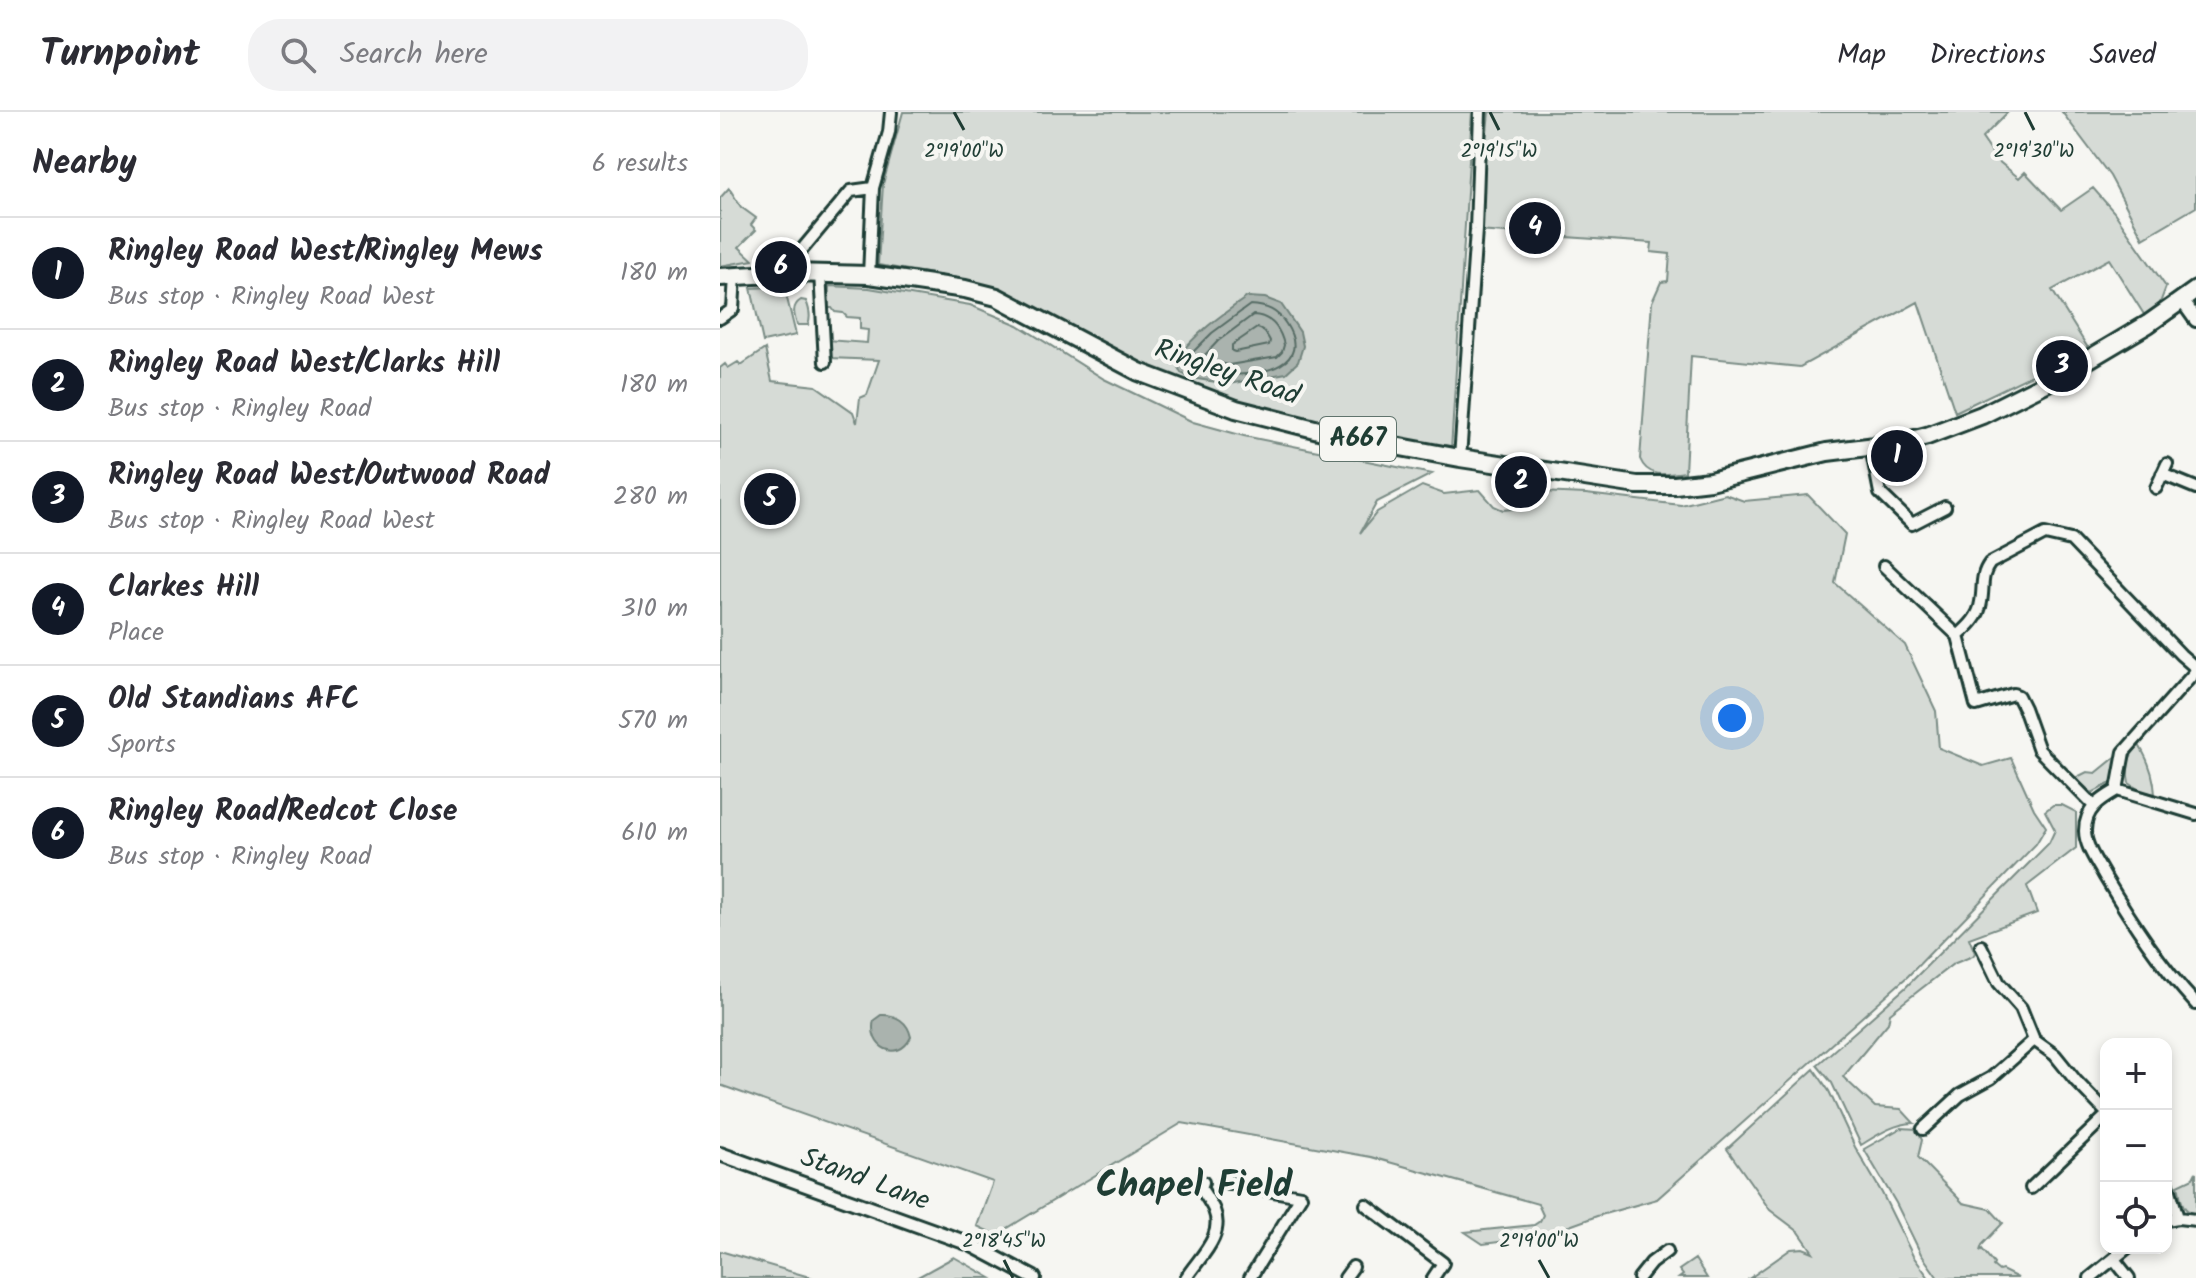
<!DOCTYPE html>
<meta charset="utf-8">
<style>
:root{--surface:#fff;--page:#f2f2f3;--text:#2b2b33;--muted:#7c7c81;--line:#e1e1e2;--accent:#111827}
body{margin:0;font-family:Kalam,sans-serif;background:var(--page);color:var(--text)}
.controls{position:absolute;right:24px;bottom:24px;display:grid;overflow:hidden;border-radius:16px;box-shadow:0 4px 12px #0003}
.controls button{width:72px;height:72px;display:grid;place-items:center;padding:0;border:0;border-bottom:2px solid var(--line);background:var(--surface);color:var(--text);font:40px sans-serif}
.you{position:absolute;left:1012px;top:606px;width:28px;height:28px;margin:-20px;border:6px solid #fff;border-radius:50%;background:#1a73e8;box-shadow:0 0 0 12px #1a73e833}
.badge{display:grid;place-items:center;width:52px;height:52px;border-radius:50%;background:var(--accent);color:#fff;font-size:26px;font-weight:700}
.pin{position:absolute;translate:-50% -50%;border:4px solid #fff;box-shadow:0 2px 8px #0006}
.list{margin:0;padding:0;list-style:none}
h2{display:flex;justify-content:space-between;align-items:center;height:104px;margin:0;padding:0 32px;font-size:34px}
h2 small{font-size:26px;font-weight:400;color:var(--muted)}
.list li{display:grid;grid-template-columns:52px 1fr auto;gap:24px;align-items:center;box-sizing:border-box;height:112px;padding:0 32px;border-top:2px solid var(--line)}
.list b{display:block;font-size:30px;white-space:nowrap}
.list p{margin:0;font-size:26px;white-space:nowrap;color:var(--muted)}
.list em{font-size:26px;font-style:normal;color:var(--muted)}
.icon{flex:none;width:44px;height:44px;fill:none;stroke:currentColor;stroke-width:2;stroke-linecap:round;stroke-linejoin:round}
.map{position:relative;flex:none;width:1476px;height:1166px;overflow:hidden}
header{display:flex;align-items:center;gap:48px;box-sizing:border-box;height:112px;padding:0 40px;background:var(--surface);border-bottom:2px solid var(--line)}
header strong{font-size:38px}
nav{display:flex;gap:44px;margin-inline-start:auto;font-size:28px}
.search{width:560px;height:72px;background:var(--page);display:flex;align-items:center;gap:20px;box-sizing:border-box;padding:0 28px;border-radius:32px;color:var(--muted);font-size:30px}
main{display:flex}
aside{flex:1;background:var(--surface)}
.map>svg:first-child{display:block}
.green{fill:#d6dbd6;stroke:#7a8c85;stroke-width:2}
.water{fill:#aab3ae;stroke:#72847d;stroke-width:2}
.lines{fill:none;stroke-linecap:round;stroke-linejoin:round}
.shore{stroke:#576c65;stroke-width:2}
.minor-casing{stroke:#1f3d34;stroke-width:16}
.tertiary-casing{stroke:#1f3d34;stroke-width:18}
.primary-casing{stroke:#1f3d34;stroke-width:22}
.minor{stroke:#f6f6f2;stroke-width:10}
.tertiary{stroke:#f6f6f2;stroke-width:12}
.primary{stroke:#f6f6f2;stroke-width:16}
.ticks{fill:none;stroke:#1f3d34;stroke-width:3}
.labels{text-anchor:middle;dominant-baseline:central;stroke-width:8;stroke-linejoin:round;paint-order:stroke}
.shield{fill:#f6f6f2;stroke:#60746d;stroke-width:2}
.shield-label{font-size:26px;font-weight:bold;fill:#1f3d34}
.street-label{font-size:28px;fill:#1f3d34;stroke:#f6f6f2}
.district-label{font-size:36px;font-weight:bold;fill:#1f3d34;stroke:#f6f6f2}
.ticks-label{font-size:20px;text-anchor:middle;fill:#1f3d34;stroke:#f6f6f2;stroke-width:8;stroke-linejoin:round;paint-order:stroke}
</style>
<header>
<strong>Turnpoint</strong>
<div class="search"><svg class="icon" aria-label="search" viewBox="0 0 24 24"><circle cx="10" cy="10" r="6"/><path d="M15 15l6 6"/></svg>Search here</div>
<nav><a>Map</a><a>Directions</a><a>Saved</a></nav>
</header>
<main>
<aside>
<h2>Nearby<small>6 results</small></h2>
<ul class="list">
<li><span class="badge">1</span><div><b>Ringley Road West/Ringley Mews</b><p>Bus stop · Ringley Road West</p></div><em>180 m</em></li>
<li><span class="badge">2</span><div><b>Ringley Road West/Clarks Hill</b><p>Bus stop · Ringley Road</p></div><em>180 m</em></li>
<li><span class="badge">3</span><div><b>Ringley Road West/Outwood Road</b><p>Bus stop · Ringley Road West</p></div><em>280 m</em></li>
<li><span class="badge">4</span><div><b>Clarkes Hill</b><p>Place</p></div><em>310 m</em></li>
<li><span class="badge">5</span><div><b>Old Standians AFC</b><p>Sports</p></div><em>570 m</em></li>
<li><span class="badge">6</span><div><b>Ringley Road/Redcot Close</b><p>Bus stop · Ringley Road</p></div><em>610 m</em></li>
</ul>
</aside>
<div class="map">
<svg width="1476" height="1166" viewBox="0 0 1476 1166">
<rect width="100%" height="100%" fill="#f6f6f2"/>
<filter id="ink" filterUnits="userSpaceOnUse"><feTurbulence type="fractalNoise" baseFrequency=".0125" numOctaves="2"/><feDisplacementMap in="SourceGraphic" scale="16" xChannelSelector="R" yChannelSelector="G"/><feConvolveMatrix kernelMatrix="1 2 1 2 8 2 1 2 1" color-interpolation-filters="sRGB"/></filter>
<g filter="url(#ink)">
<path class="green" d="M 183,0 L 752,0 L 731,338 L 532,295 L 424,256 L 326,203 L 254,169 L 158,153 L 163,72 Z
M 769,0 L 1288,0 L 1262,26 L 1277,48 L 1299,66 L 1305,60 L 1341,98 L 1373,76 L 1394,100 L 1446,175 L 1440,191 L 1425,204 L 1389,147 L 1332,178 L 1368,236 L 1235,300 L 1198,190 L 1080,255 L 971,244 L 965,360 C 948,362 928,367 920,347 L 932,190 L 941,170 L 948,169 L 950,142 L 931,140 L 932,131 L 757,119 Z
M 1342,0 L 1476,0 L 1476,95 L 1423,126 L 1390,64 Z
M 9,76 L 21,95 L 36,106 L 31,113 L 36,118 L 19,135 L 33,148 L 0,154 L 0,86 Z
M 64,174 L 76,223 L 43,230 L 31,176 Z
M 109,174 L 149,176 L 250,193 L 298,213 L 384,267 L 473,310 L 524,324 L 712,362 L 657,390 L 640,421 L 657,400 L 702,374 L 724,382 L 760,378 L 774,394 L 783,398 L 792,397 L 820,380 L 866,382 L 961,393 L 1005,382 L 1024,389 L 1088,383 L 1125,422 L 1115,471 L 1185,533 L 1216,599 L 1219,636 L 1263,654 L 1291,646 L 1314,697 L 1326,715 L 1316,732 L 1188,864 L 937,1087 L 877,1104 L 819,1125 L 763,1132 L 745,1120 L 814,1113 L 820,1109 L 823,1103 L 818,1092 L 651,1045 L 462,1011 L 276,1123 L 257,1114 L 273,1070 L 0,973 L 0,256 L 5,252 L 8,256 L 18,250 L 21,253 L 45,237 L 52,269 L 96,274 L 133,300 L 137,311 L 140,286 L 147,283 L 159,248 L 109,246 L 107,228 L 147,231 L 148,218 L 140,217 L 140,206 L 127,205 L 123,201 L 115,200 L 112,196 L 108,196 Z
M 81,188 L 86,189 C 89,196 91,206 88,213 L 77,213 C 74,203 71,194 81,188 Z
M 1419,633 C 1429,649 1434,663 1435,682 L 1421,679 L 1409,671 C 1406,655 1407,645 1419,633 Z
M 1397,644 L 1393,670 L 1372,681 L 1355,666 L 1367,660 L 1376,661 Z
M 1333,693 L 1342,693 L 1356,700 L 1356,736 L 1307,774 L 1317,801 L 1249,826 L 1255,841 L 1253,844 L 1233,852 L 1170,901 L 1168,911 L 1123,965 L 1155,995 L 1181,997 L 1194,1011 C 1173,1012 1159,1022 1141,1033 L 1112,971 L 1097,953 L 1185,876 L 1329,731 L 1335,718 L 1325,699 Z
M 1094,957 L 1109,979 L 1135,1035 L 1162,1081 L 1193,1144 L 1209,1166 L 1030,1166 L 1071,1137 L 1083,1136 L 1093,1140 L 1079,1120 L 1050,1098 L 1007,1037 Z
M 1181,1016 L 1197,1017 L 1202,1028 L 1198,1045 L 1243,1091 L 1270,1097 L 1283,1111 L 1262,1133 L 1260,1139 L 1262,1137 L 1274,1152 L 1273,1154 L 1279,1159 L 1282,1158 L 1298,1166 L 1218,1166 L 1201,1142 L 1176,1091 L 1144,1037 Z
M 1476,1060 L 1476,1102 C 1461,1100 1461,1086 1458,1073 L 1473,1066 Z
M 0,1139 L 93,1166 L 0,1166 Z
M 234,1145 L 271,1166 L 196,1166 Z
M 975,1147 L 987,1166 L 959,1166 L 963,1163 L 959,1158 Z"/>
<path class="water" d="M 527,185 L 545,186 L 561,192 L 580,220 L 583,234 L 578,250 L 566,261 L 509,272 L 471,266 L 461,261 L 455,249 C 470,225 504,201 527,185 Z
M 161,903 C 176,902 188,910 191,925 C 178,952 147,935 154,908 Z"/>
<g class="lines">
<path class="shore" d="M 530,193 C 547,194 557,198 566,212 C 593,254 542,262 511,263 C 503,263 494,260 486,259 C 481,259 473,259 468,255 C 467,254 466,252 465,250 L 466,247 L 492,221 Z
M 533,203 C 551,204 560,216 564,233 L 562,240 L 557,245 L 509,253 L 485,248 L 485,243 L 498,229 Z
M 537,216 C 544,217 547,223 550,229 L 549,233 L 515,240 L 512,239 L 512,233 Z"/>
<defs>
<path id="minor" d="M 71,161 L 70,152 L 131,79 L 153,76
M 100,161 L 105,250
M 149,163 L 153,76 L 169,20 L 171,0
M 0,206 L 13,197 L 15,164
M 1151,335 L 1160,381 L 1192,412 L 1225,395
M 740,346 L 756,118 L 760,0
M 1442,362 L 1476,376
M 1436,376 L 1447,352
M 1164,454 L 1238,524 C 1249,514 1259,505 1261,490 C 1264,475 1260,464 1270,451 L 1325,422 L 1351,428 L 1461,543 L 1476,556
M 1238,524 L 1256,593 L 1293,582 L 1298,584 L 1304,596 L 1319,638 L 1373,693
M 1397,678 C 1380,688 1365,697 1365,719 C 1365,734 1378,752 1385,765 C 1412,810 1440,853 1476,892
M 1397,678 L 1404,640 L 1476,559
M 1397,678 L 1476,702
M 1261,834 L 1279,871 L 1301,896 L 1314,928 L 1335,943 L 1356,969 L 1386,1000
M 1203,1017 L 1240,983 L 1271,966 L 1314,928
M 1446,1065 L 1458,1106
M 503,1070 L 581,1084 L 530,1166
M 1311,1076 L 1386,1004
M 646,1093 L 723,1151 L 713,1166
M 1446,1108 L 1458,1106 L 1476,1108
M 1394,1147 L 1409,1166
M 466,1166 C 479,1145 505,1125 494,1098 C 491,1091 485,1083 481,1076 L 483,1070
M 625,1166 L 633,1155
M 919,1166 L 931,1151 L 947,1139
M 1370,1166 L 1407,1136"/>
<path id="tertiary" d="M 1461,187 L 1476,208
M 0,1042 L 250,1132 L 314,1166"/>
<path id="primary" d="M 0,165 L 71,161 L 149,163 L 245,177 L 277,185 L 419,260 L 516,297 L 626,325 L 740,346 L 917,373 L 955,373 L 990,369 L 1107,340 L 1180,331 L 1207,324 L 1262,303 L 1342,263 L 1428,212 L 1476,178"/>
</defs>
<use href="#minor" class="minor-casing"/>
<use href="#tertiary" class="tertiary-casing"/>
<use href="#primary" class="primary-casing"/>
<use href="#minor" class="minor"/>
<use href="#tertiary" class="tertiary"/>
<use href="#primary" class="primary"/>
</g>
</g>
<path class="ticks" d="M 234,0 L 244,18M 770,0 L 779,18M 1305,0 L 1314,18M 284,1148 L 293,1166M 819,1148 L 829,1166"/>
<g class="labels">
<rect class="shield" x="600" y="305" width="76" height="44" rx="6"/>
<g class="shield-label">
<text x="638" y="327">A667</text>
</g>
<g class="street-label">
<text transform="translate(507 261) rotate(19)">Ringley Road</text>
<text transform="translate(145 1068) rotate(20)">Stand Lane</text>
</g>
<g class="district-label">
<text x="474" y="1074">Chapel Field</text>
</g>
</g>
<g class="ticks-label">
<text x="244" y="45">2°19'00"W</text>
<text x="779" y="45">2°19'15"W</text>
<text x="1314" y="45">2°19'30"W</text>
<text x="284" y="1135">2°18'45"W</text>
<text x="819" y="1135">2°19'00"W</text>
</g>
</svg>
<div class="controls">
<button>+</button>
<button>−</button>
<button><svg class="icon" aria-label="locate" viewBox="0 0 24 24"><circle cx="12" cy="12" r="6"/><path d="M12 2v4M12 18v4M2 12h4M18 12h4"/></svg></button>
</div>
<div class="you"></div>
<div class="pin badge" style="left:1177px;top:344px">1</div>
<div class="pin badge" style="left:801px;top:370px">2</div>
<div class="pin badge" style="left:1342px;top:254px">3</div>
<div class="pin badge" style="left:815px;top:116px">4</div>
<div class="pin badge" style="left:50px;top:387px">5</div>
<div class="pin badge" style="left:61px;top:155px">6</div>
</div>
</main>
